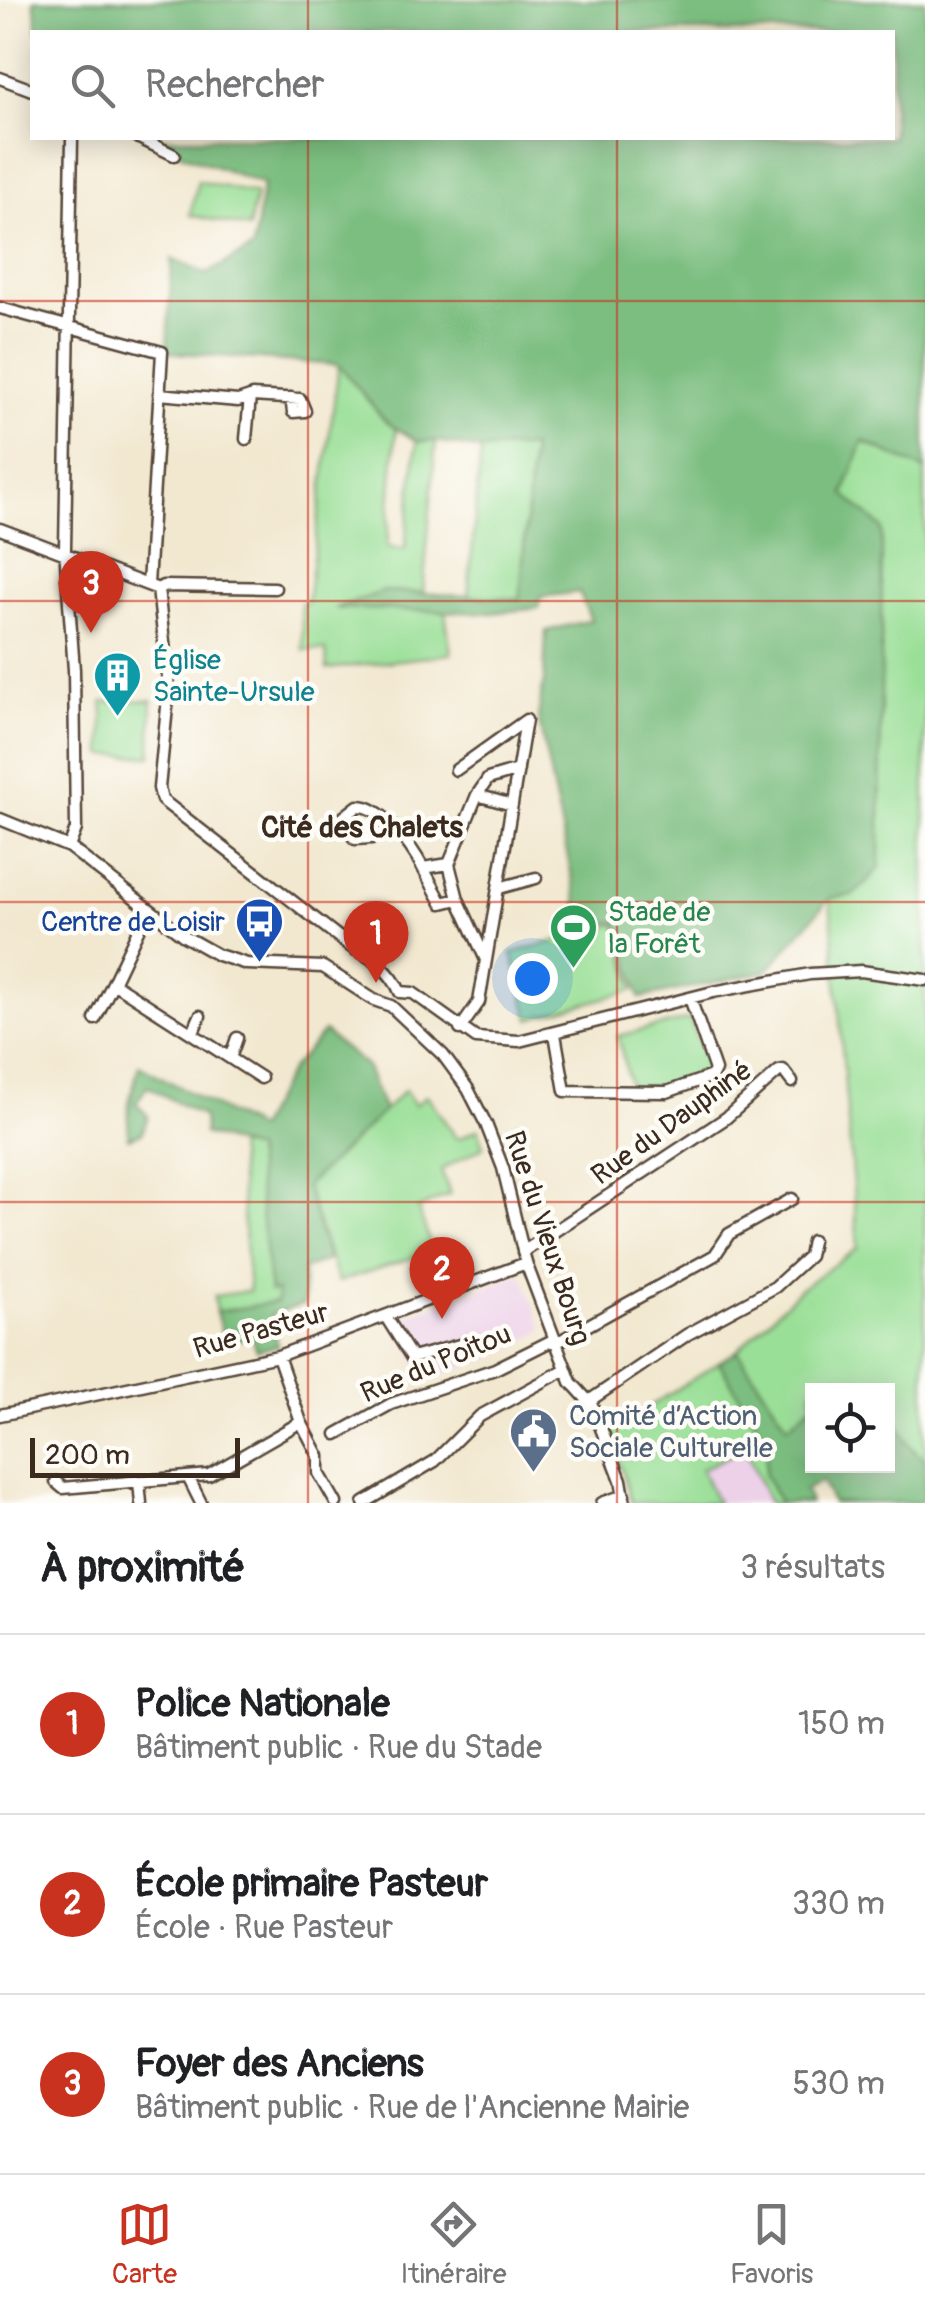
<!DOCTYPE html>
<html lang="fr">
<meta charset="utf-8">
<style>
:root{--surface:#fff;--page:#f6f6f6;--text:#202124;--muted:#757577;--line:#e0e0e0;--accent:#c8321e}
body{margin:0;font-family:Pangolin,sans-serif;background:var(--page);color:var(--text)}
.controls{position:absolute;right:30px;bottom:30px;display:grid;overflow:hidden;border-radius:0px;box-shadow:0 5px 25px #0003}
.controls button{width:90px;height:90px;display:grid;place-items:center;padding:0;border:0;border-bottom:2px solid var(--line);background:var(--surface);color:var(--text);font:50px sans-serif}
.scale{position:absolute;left:30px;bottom:25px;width:210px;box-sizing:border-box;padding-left:10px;border:5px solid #3b2a1e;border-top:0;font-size:28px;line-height:35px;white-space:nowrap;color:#3b2a1e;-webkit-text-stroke:8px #fdfcf7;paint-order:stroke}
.you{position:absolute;left:532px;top:978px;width:35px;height:35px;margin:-25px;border:8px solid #fff;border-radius:50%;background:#1a73e8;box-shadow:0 0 0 15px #1a73e833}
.badge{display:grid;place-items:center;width:65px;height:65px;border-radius:50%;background:var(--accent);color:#fff;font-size:32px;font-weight:700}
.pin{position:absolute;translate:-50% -82px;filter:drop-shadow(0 2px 5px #0008)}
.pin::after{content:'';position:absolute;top:52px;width:35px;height:30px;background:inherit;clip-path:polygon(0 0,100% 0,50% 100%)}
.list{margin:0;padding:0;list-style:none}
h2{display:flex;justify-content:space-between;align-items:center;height:130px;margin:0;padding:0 40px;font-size:42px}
h2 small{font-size:32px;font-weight:400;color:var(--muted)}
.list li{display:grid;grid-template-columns:65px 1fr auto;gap:30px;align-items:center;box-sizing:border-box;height:180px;padding:0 40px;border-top:2px solid var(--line)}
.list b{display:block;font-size:38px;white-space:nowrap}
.list p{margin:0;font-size:32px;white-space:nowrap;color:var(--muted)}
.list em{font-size:32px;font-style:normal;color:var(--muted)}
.icon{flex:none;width:55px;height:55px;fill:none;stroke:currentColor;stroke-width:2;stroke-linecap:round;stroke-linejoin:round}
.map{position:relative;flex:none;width:925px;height:1503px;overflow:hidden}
.search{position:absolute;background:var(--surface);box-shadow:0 5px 25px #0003;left:30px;right:30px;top:30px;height:110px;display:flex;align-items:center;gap:25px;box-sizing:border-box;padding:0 35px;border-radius:0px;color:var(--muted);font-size:38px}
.sheet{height:670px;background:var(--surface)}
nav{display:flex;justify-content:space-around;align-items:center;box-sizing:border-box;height:140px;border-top:2px solid var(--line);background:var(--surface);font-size:28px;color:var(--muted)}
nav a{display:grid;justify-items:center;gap:5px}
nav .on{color:var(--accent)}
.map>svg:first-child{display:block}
.built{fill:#edd1e9}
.green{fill:#9adf97;stroke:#6a845a;stroke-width:2.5}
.forest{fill:#7bbe80;stroke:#5b744f;stroke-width:2.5}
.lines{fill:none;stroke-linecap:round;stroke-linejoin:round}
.minor-casing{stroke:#564639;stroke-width:15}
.minor{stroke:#fff;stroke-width:10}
.grid{fill:none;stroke:#c8321e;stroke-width:2.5;stroke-opacity:0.55}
.labels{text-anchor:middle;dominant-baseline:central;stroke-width:9;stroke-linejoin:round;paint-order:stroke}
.culture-label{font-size:28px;fill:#0d838f;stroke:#fdfcf7;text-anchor:start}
.leisure-label{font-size:28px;fill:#27864d;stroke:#fdfcf7;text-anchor:start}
.transit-label{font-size:28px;fill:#164399;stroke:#fdfcf7;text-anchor:end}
.street-label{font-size:28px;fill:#3b2a1e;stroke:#fdfcf7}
.service-label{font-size:28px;fill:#4e5e75;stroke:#fdfcf7;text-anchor:start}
.neighbourhood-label{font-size:30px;font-weight:bold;fill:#3b2a1e;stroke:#fdfcf7}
</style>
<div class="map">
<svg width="925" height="1503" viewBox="0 0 925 1503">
<rect width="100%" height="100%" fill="#fdfcf7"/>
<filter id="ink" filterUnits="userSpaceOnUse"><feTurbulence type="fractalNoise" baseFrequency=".01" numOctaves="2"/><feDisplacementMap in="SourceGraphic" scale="20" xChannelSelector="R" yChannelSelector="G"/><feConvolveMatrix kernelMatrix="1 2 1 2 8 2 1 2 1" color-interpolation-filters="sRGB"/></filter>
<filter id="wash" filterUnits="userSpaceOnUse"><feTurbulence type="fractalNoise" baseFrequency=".0048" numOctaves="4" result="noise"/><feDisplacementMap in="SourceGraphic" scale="40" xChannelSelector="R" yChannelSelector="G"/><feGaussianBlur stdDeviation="2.25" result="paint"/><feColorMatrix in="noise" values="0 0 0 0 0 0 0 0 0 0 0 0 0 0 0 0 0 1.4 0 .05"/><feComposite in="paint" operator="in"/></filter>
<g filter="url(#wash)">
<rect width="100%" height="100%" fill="#f2e8d0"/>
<path class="built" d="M 517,1275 L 523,1277 L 544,1330 L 494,1357 L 427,1380 L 394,1321 Z
M 745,1447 L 769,1503 L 717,1503 L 701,1469 Z"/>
<path class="green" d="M 198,181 L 256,194 L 249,228 L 190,215 Z
M 339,365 L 396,430 L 387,547 L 405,549 L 417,441 L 436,441 L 423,593 L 385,591 L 338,608 L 445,611 L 451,654 L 327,669 L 326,650 L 303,650 L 301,604 L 307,603 Z
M 862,441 L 925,470 L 925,1460 C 901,1444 906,1428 888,1412 L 888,1390 L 812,1390 L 812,1405 L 788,1426 L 737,1351 L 800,1289 L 858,1248 L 830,898 L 853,895 L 843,495 Z
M 532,446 L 520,599 L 468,596 L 481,450 Z
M 152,700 L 151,756 L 103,755 L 103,702 Z
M 616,924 L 634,990 L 530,1019 L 512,953 Z
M 689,1019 L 709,1065 C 697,1088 654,1087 630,1087 L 618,1036 Z
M 405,1090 L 415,1105 L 427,1095 L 457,1139 L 478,1129 L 483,1147 L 441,1170 L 450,1194 L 418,1209 L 433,1251 L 338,1282 L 305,1186 Z
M 237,1144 L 254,1149 L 270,1291 L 277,1291 L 277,1302 L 216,1312 L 214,1296 L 249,1291 Z
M 719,1362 L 767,1442 L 765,1475 L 780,1503 L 769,1503 L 745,1448 L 701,1469 L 717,1503 L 632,1503 L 605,1417 L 623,1424 Z"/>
<path class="forest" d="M 34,0 L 925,0 L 925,470 L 863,441 L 844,494 L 882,528 L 880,868 L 853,895 L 830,898 L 767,971 L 640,998 L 618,922 L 582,924 L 538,717 L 544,681 L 546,631 L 591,620 L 579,592 L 540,597 L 538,608 L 492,613 L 335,608 L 385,591 L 520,599 L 532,447 L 481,450 L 436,441 L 417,441 L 386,422 L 339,365 L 167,352 L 172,259 L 206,274 L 253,248 L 263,184 L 179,153 L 147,138 L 892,138 L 892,32 L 38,32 Z
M 324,1032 L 366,1066 L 384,1111 L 306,1186 L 328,1260 L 303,1269 L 304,1304 L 271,1315 L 278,1346 L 257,1350 L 252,1338 L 224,1341 L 216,1312 L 277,1302 L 277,1291 L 270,1292 L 254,1150 L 204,1134 L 203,1117 L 147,1086 L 136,1103 L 148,1116 L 142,1133 L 128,1138 L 129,1103 L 139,1065 L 257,1129 L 291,1069 Z
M 737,1351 L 788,1426 L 812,1405 L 812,1466 L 888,1466 L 888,1412 C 906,1428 901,1444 925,1460 L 925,1494 L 920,1503 L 832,1503 L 822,1481 L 805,1490 L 810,1503 L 780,1503 L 765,1475 L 767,1442 L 719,1362 Z"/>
</g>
<g filter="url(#ink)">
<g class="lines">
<defs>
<path id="minor" d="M 0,78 L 32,90
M 139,138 L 174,155
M 0,308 L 162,352 L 148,585
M 159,394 L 238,401 L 250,397 L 246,439
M 250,397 L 252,396 L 300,399 L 305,411 L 293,412 L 291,398
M 0,529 L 158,589 L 169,687 L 159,788 L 162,800 L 354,949 C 373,957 392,973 400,992
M 158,589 L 163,586 L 275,588
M 456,770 L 526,720
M 477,795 L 488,779 L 518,770
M 0,819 L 69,847 L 184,936 L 218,955 L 247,964 L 323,967 L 374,1000 L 391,1006 L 443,1055 L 468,1089 L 486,1124 L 503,1168 L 526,1263 L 571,1382 L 592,1405 L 621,1480 L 625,1503
M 392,829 L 371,838 L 355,839 L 344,826 L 344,817 L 358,806 C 382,805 412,847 423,868 L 449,864 L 458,899 L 486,960
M 69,847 L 76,829 L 74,670 L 65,549 L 72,138
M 449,864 L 477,795 L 512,805
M 423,868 L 442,903 L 458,899
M 499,888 L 536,878
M 148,909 L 113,983 L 261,1078
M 400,992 L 413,993 L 476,1038 L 519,1041 L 713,992 L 810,974 L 861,971 L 925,980
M 95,1019 L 113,983
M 460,1029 L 479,1002 L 526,720
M 192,1034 L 200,1016
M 555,1034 L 565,1091 L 667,1092 L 712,1076 L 715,1070 L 690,998
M 230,1058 L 237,1038
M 523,1252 L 726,1118 L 779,1071 L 783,1070 L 792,1082
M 386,1317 L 412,1358 L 467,1343
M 556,1343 L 715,1255 L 729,1234 L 792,1199
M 278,1356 L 301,1422 L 319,1456 L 319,1473 L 336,1503
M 589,1401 L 688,1334 L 775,1287 L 809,1256 L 812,1241
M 0,1415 L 278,1356 L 526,1263
M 337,1434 L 391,1404 L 495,1369 L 555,1339
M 188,1477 L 201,1503
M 56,1482 L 63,1488 L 209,1475 L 301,1422
M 139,1482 L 141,1503
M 364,1503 L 435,1461 L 480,1416 L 566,1369
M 602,1503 L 624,1495"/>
</defs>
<use href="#minor" class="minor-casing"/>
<use href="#minor" class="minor"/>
</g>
</g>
<path class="grid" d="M 308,0 L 308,32M 617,0 L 617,32M 308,138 L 308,1503M 617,138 L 617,1503M 0,301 L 925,301M 0,601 L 925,601M 0,902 L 925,902M 0,1202 L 925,1202"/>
<defs>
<symbol id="building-pin" viewBox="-11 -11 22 30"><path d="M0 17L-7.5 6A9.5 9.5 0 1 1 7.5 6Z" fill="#0f9aa8" stroke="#fdfcf7"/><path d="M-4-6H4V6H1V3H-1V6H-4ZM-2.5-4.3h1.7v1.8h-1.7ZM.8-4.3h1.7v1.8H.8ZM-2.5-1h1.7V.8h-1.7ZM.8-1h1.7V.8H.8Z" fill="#fff"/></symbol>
<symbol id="bus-pin" viewBox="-11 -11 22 30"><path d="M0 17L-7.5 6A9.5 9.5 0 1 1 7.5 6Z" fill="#1a4fb4" stroke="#fdfcf7"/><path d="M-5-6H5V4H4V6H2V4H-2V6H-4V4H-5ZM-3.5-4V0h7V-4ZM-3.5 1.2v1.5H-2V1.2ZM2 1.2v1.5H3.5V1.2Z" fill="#fff"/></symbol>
<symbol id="stadium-pin" viewBox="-11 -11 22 30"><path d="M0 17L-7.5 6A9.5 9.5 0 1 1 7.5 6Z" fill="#2e9e5b" stroke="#fdfcf7"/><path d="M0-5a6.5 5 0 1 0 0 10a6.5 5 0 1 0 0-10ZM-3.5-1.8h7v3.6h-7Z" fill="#fff"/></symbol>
<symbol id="civic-pin" viewBox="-11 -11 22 30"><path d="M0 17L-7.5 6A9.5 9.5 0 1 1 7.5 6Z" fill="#5c6f8a" stroke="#fdfcf7"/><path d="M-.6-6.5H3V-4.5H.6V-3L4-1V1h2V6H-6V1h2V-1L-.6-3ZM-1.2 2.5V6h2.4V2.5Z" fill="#fff"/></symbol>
</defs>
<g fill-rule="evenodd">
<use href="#building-pin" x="90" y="648" width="55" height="75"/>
<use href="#bus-pin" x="232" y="894" width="55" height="75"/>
<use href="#stadium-pin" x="546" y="900" width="55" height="75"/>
<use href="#civic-pin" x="506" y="1404" width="55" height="75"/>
</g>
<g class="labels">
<g class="culture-label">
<text x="153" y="660">Église<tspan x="153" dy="32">Sainte-Ursule</tspan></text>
</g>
<g class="leisure-label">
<text x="608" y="912">Stade de<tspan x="608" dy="32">la Forêt</tspan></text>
</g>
<g class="transit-label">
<text x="225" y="922">Centre de Loisir</text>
</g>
<g class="street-label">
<text transform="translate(672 1123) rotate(-36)">Rue du Dauphiné</text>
<text transform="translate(547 1238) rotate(72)">Rue du Vieux Bourg</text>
<text transform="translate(261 1331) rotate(-16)">Rue Pasteur</text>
<text transform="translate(436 1364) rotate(-23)">Rue du Poitou</text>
</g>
<g class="service-label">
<text x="569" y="1416">Comité d’Action<tspan x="569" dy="32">Sociale Culturelle</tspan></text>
</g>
<g class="neighbourhood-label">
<text x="362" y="827">Cité des Chalets</text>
</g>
</g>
</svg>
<div class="controls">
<button><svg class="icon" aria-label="locate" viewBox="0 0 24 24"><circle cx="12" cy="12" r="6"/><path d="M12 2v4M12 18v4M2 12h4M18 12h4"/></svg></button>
</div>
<div class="scale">200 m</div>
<div class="you"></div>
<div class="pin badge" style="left:376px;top:983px">1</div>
<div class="pin badge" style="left:442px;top:1319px">2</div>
<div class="pin badge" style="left:91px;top:633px">3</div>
<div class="search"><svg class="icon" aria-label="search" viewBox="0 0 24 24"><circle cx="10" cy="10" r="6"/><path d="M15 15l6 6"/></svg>Rechercher</div>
</div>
<section class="sheet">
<h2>À proximité<small>3 résultats</small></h2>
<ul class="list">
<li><span class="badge">1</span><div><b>Police Nationale</b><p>Bâtiment public · Rue du Stade</p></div><em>150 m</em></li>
<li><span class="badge">2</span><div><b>École primaire Pasteur</b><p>École · Rue Pasteur</p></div><em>330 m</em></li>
<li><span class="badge">3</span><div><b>Foyer des Anciens</b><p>Bâtiment public · Rue de l'Ancienne Mairie</p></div><em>530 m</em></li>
</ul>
</section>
<nav>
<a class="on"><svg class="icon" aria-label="map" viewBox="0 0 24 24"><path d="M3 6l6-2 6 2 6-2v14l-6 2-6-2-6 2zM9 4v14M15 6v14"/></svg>Carte</a>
<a><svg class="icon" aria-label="directions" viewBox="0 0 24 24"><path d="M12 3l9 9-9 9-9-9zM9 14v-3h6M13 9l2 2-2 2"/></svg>Itinéraire</a>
<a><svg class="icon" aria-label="saved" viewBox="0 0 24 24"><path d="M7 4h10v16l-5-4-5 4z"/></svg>Favoris</a>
</nav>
